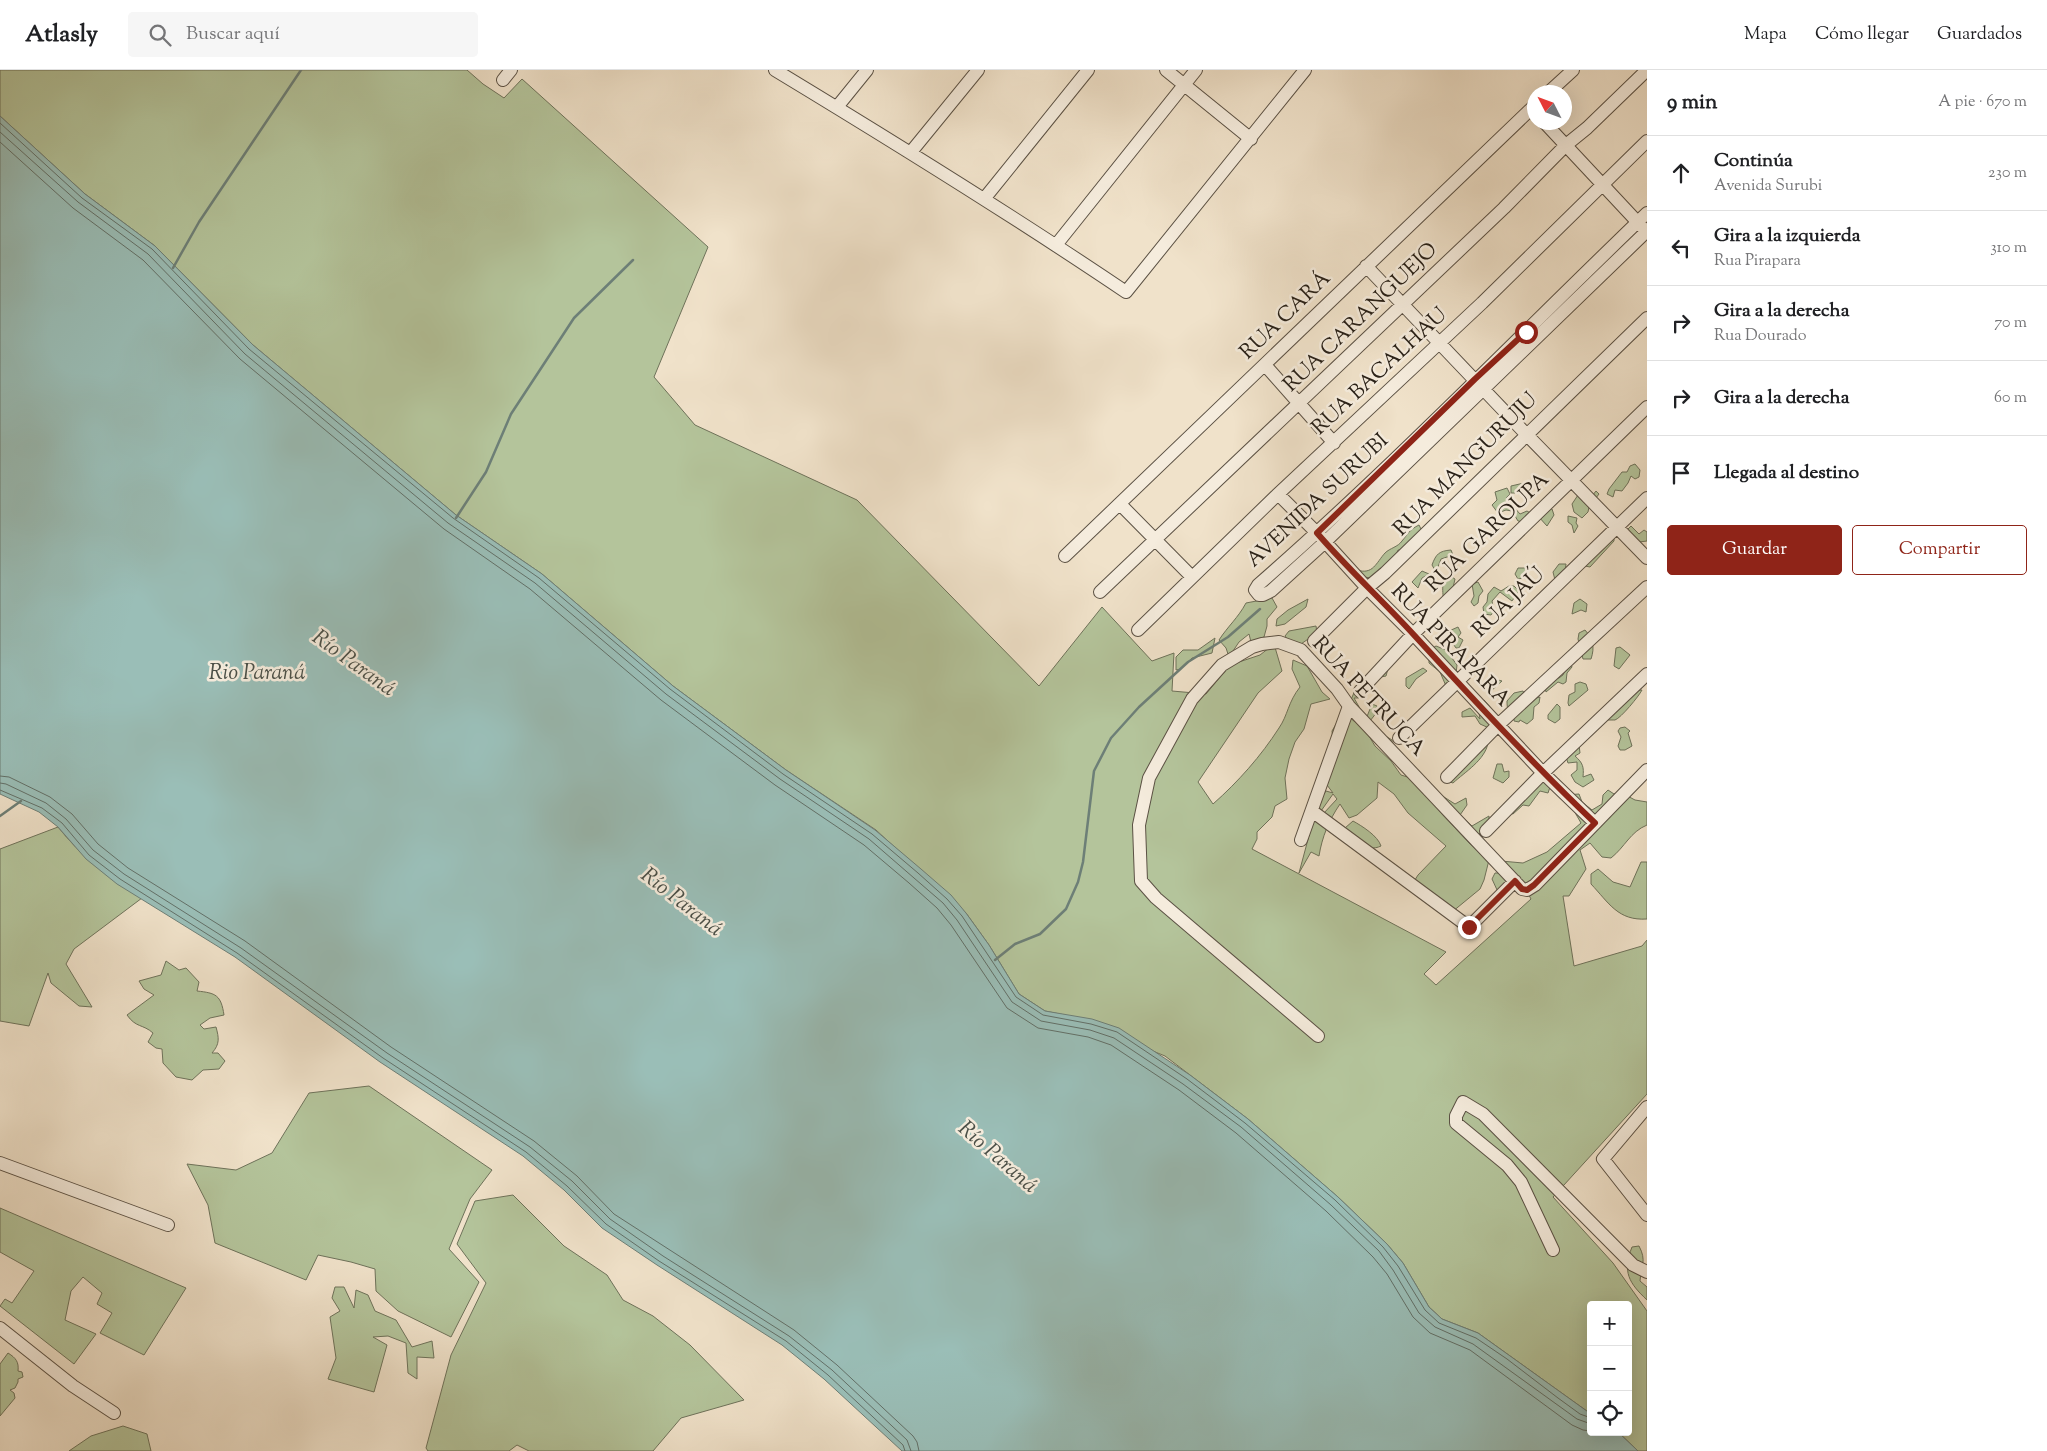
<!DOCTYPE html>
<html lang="es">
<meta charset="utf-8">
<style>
:root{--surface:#fff;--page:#f6f6f6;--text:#202124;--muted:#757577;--line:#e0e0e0;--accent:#8f2418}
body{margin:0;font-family:"Sorts Mill Goudy",serif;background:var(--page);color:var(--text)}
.controls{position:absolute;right:15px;bottom:15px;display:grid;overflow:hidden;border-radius:5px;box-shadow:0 5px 20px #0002}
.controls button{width:45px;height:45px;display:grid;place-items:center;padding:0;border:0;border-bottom:1px solid var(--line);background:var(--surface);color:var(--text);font:25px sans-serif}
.compass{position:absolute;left:1527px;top:15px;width:45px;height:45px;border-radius:50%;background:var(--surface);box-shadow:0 5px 20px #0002;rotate:312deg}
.stop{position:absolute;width:15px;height:15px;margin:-11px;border:4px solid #8f2418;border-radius:50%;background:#fff}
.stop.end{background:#8f2418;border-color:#fff;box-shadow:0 1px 5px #0008}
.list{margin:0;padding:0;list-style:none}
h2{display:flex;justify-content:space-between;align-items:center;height:65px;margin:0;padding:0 20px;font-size:21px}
h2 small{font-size:16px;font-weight:400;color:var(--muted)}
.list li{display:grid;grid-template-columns:32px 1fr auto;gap:15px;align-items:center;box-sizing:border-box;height:75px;padding:0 20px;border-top:1px solid var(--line)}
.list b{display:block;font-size:19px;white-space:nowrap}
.list p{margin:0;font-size:16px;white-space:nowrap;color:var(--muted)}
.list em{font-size:16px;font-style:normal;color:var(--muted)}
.actions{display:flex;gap:10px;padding:15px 20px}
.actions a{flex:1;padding:11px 0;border:1px solid var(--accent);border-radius:5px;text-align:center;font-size:18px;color:var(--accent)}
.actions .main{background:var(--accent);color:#fff}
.icon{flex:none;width:28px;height:28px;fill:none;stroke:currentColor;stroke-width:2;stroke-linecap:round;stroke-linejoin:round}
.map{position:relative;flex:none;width:1647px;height:1381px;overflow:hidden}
header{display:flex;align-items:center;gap:30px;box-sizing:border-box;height:70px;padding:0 25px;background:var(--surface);border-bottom:1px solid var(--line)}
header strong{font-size:24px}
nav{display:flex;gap:28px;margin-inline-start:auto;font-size:18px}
.search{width:350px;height:45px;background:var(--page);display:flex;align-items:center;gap:12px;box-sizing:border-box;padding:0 18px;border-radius:5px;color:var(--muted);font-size:19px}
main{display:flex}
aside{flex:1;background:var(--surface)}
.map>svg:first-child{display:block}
.green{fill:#b4c49b;stroke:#6e725a;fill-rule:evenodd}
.water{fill:#9abeb7;stroke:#6d7f77}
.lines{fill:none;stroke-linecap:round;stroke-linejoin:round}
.shore{stroke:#627068;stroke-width:1}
.stream{stroke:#6d7f77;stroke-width:2.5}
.minor-casing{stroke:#5b5144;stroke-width:14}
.minor{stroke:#f5ecdd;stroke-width:12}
.route{stroke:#8f2418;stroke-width:6}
.labels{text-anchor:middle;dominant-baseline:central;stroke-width:5;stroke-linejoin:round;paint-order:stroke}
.street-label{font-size:21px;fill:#292118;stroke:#f5ecdd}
.water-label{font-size:22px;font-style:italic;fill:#4b5048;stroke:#f5ecdd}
</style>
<header>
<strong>Atlasly</strong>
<div class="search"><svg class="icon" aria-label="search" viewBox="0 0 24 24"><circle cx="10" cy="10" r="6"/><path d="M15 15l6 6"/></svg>Buscar aquí</div>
<nav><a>Mapa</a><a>Cómo llegar</a><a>Guardados</a></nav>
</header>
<main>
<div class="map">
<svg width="1647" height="1381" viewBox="0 0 1647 1381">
<rect width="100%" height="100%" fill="#f0e2ca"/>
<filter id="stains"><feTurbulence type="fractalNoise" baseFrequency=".004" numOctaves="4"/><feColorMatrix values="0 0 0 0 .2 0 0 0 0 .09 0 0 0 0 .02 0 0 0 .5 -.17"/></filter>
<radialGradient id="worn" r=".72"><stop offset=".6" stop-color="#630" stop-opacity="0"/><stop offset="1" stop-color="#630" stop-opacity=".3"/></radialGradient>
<path class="green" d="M 0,0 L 467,0 L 483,14 L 504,28 L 522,9 L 708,177 L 654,307 L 695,355 L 857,430 L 1039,616 L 1102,537 L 1152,591 L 1174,583 L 1172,621 L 1206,624 L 1230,595 L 1260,585 L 1274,574 L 1282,601 L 1258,623 L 1198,712 L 1213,734 C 1238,712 1261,686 1279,658 C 1288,645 1288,632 1300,617 L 1292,599 L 1293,590 L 1307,596 L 1322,622 L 1330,629 L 1311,634 L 1304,659 L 1295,672 L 1289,689 L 1285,708 L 1287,729 L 1275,736 L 1272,747 L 1257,762 L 1257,769 L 1252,779 L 1446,882 L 1424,904 L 1436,915 L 1531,829 L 1524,816 L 1501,791 L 1523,793 L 1547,782 L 1581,753 L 1565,725 L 1579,724 L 1582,732 L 1592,740 L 1602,734 L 1603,725 L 1608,720 L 1614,724 L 1620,722 L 1635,730 L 1647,732 L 1647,755 C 1630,762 1625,777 1611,788 L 1602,787 L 1590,773 L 1580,780 L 1586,799 L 1569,826 L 1563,826 L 1574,896 L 1642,876 L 1647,870 L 1647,1024 L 1553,1127 L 1613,1193 L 1647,1241 L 1647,1381 L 1638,1381 L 1618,1362 L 1628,1362 L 1628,1235 L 1591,1235 L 1591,1344 L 1478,1263 L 1442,1249 L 1429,1237 L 1403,1193 L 1387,1174 L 1338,1127 L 1248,1049 L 1190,1005 L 1165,986 L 1065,945 L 1045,941 L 1019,924 L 989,875 L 966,843 L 876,760 L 786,700 L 673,616 L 542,504 L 456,445 L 253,275 L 155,176 L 85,124 L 0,46 Z
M 1635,394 L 1640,400 L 1639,407 L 1635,409 L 1631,406 L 1628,413 L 1622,421 L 1615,420 L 1613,427 L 1607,424 L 1609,419 L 1622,402 L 1627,402 L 1630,396 Z
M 1524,413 L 1528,418 C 1523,424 1518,423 1511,423 L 1511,416 Z
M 1507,418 L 1510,424 L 1506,428 L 1520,444 L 1527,441 L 1532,444 L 1524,452 L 1518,451 L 1512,441 L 1506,440 L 1498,443 L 1492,435 L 1497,430 L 1495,422 Z
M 1596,421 L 1599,424 L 1589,437 L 1588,442 L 1582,448 L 1574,442 L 1572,434 L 1578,425 L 1592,426 Z
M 1544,438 L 1552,439 L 1554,445 L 1547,456 L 1538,446 Z
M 1568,446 L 1577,448 L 1576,453 L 1578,456 L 1574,463 L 1572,455 L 1568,452 Z
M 1419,455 L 1422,461 L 1402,480 L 1398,480 L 1394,490 L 1371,508 L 1364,507 L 1357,500 C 1373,505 1376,493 1385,483 C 1390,478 1398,477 1402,471 C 1408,464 1409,460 1419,455 Z
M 1631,456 L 1639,464 L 1644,460 L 1647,462 L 1647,471 L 1639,472 L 1627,460 Z
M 1614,467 L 1614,471 L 1590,497 L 1585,496 Z
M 1451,480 L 1453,485 L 1441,489 L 1436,502 L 1432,495 C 1436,484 1439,481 1451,480 Z
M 1559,494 L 1566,494 L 1565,502 L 1555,510 L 1553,502 Z
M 1518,498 L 1526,498 L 1528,501 L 1529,506 L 1526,509 L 1523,508 L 1518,509 L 1515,504 Z
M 1422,501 L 1429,504 L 1422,508 L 1418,518 L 1412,512 Z
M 1450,506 L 1455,509 L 1452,522 L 1443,532 C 1444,522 1439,511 1450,506 Z
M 1478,512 L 1483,521 L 1479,526 L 1478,533 L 1474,536 L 1471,532 L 1474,526 L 1472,514 Z
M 1509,516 L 1514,516 L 1519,521 L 1512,531 L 1500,522 L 1492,531 L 1494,541 L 1491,545 L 1484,544 L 1483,537 L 1487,532 L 1488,524 L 1494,517 L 1501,521 Z
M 1272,528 L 1277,537 L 1267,549 L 1267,556 L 1264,567 L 1251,572 L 1249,564 L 1239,572 L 1229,587 L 1226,578 L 1219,570 C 1228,556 1238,548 1246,533 Z
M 1308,529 L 1306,537 L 1285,554 L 1276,556 L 1277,549 L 1288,540 Z
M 1580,529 L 1587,534 L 1586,542 L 1581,540 L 1572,544 L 1574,533 Z
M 1316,556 L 1317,563 L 1298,576 L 1289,572 L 1285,566 L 1289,561 Z
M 1458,557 L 1461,563 L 1458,567 L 1463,570 L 1459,578 L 1456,578 L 1451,571 L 1453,567 L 1449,561 Z
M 1585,560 C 1593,569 1595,577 1591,589 L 1583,589 L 1578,569 L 1579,563 Z
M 1215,568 L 1212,583 L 1192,588 L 1181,599 L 1176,600 L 1176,587 L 1183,580 L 1198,580 Z
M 1436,576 L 1446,580 L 1457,595 L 1456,604 L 1446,616 L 1440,602 L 1429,593 L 1429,580 Z
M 1620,577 L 1630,585 L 1619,599 L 1614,596 L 1616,578 Z
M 1379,594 L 1389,595 L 1386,606 L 1376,608 L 1359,628 L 1354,628 L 1366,649 L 1372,634 L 1377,636 L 1377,642 L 1370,651 L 1384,665 L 1392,670 L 1392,677 L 1390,677 L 1355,639 L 1350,632 L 1356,618 L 1369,608 Z
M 1571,594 L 1572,597 L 1567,603 L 1566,612 L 1563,614 L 1558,612 L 1546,622 L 1545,617 L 1554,607 L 1559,608 L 1563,605 L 1567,596 Z
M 1423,598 L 1427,601 L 1416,609 L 1409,619 L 1406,616 L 1406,608 Z
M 1490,608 L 1502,611 L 1491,621 L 1489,617 Z
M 1580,612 L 1586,614 L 1588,620 L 1569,636 L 1568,633 L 1569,625 L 1575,622 L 1575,614 Z
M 1642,620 C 1639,626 1621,648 1615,650 C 1613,650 1609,650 1607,650 L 1634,621 Z
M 1523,621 L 1528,630 L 1540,627 L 1539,633 L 1534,637 L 1533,649 L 1527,654 L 1520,650 L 1519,652 L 1514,651 L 1514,646 C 1508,642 1507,639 1507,631 L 1514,623 Z
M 1484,630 L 1491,638 L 1489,658 L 1480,654 L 1475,646 L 1462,647 L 1462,642 L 1470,638 L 1480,649 L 1478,637 Z
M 1557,634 L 1560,637 L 1560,649 L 1555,653 L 1548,649 L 1548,645 Z
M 1343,642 L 1366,661 L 1375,676 L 1391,691 L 1401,705 L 1414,709 L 1422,716 L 1441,743 L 1470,774 L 1489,790 L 1484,810 L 1480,819 L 1452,842 L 1413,813 L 1418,805 L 1446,776 L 1408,743 L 1394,724 L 1378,712 L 1377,728 L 1357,745 L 1349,748 L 1340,734 C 1329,750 1322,767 1319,786 L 1311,782 L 1299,803 L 1318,732 L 1326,721 L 1333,723 L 1324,711 L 1333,672 L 1332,661 ZM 1333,724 L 1337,729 L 1323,744 L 1321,741 Z
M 1625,657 L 1630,661 L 1628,663 L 1632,676 L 1625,680 L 1620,680 L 1618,676 L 1621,667 L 1618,661 L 1620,658 Z
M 1488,673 C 1485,690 1465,702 1453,713 L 1447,711 Z
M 1579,675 L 1580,683 L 1575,686 C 1583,693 1584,697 1583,707 L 1591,704 L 1594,710 L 1583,717 L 1575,712 L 1571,705 L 1577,700 L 1577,692 L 1568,693 L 1566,687 Z
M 1497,694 L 1502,694 L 1504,702 L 1509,701 L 1509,707 L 1503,713 L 1493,708 Z
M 1542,712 L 1551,714 L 1548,723 L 1540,721 L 1529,736 L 1523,735 L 1513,744 L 1510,743 Z
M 1439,727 L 1444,727 L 1455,734 L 1466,728 L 1467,735 L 1460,745 L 1472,756 L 1489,746 L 1489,754 L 1477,766 Z
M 1353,751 C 1362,756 1378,766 1381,776 C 1367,783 1355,769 1346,761 L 1345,758 Z
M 58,757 C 81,786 109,809 142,828 L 74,879 L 66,894 L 92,937 L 79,936 L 51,913 L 48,903 L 29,956 L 0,951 L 0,779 Z
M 1641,792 L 1647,792 L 1647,849 C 1618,851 1609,833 1591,814 L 1591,804 L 1598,799 L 1613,812 L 1630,817 Z
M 1495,803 L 1500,803 L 1508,814 L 1498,822 L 1492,809 Z
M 166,891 L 179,900 L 186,898 L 199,912 L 197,921 C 216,923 221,925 224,945 L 210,948 L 200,955 L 204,959 L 216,957 C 219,968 220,974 212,983 L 218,983 L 225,991 L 219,999 L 203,1000 L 192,1010 L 176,1007 L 163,993 L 162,979 L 156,978 L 148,972 L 153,963 C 143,954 136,958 127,945 L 154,925 L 144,919 L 139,911 L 161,905 Z
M 369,1016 L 492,1100 L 470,1129 L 449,1179 L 479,1212 L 451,1267 L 398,1241 L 376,1221 L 375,1199 L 351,1192 L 318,1185 L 306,1210 L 215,1173 L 208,1135 L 187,1094 L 236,1100 L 272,1083 L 309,1023 Z
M 513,1125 L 564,1176 L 607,1205 L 623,1230 L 653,1246 L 690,1275 L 744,1330 L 681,1348 L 653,1381 L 529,1381 L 517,1375 L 509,1381 L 428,1381 L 426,1378 L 451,1285 L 486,1213 L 457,1174 L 475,1131 Z
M 0,1138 L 186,1218 L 144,1285 L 100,1263 L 112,1243 L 97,1234 L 102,1223 L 83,1207 L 71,1221 L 65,1250 L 96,1264 L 74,1294 L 0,1236 L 5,1229 L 12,1233 L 34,1201 L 0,1182 Z
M 1639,1176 C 1647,1191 1641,1196 1640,1211 L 1647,1217 L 1647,1230 C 1629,1213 1622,1202 1632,1177 Z
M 335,1217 L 344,1217 L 354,1238 L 356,1220 L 368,1225 L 375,1241 L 396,1250 L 412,1277 L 432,1271 L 434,1288 L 417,1287 L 417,1309 L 408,1303 L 406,1273 L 388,1266 L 373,1267 L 387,1275 L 374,1322 L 328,1309 L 336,1288 L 330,1247 L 340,1241 L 332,1228 Z
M 8,1283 C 16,1288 19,1292 18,1301 L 22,1302 L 23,1307 L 18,1309 L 18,1312 L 15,1318 L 10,1320 L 14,1323 L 15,1328 L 0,1346 L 0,1294 Z
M 123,1356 L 147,1364 L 151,1381 L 69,1381 L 91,1366 Z"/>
<path class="water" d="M 0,46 L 85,124 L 155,176 L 253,275 L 456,445 L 542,504 L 673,616 L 786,700 L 875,760 L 921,799 L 951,825 L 966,843 L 989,875 L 1019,924 L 1045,941 L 1092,949 L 1119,958 L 1190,1005 L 1248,1049 L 1338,1127 L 1387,1174 L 1403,1193 L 1429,1237 L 1442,1249 L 1478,1263 L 1591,1344 L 1591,1362 L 1618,1362 L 1638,1381 L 902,1381 L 824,1309 L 782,1275 L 657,1195 L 602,1158 L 564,1120 L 523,1086 L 380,992 L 235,887 L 117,814 L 86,789 L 58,757 L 39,742 L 0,724 Z"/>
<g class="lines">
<path class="shore" d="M 0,53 L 82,128 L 152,179 L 249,279 L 453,448 L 539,508 L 670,619 L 783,704 L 872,764 L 918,803 L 947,829 L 962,846 L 1016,927 L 1043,945 L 1091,954 L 1117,962 L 1187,1009 L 1245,1053 L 1335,1130 L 1383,1177 L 1398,1196 L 1425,1240 L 1439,1253 L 1476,1268 L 1507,1289 L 1558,1328 L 1580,1344 L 1591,1348
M 0,62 L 78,132 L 148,184 L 245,284 L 448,453 L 535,513 L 666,624 L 780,709 L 869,769 L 914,808 L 943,833 L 957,850 L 1012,932 L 1041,951 L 1090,960 L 1114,968 L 1183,1014 L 1241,1057 L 1331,1135 L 1379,1181 L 1393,1200 L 1419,1243 L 1435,1257 L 1473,1274 L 1577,1349 L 1591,1354
M 0,72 L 73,138 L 143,190 L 240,289 L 444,459 L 530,519 L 661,630 L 775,715 L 864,775 L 909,813 L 937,838 L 951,855 L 1007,938 L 1038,958 L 1088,967 L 1111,975 L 1179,1020 L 1236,1063 L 1326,1141 L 1373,1187 L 1387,1204 L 1413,1247 L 1430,1263 L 1470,1280 L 1572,1355 L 1583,1360 L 1591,1361
M 0,706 L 9,707 L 50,727 L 72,744 L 98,774 L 128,798 L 245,871 L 391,977 L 534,1071 L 577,1106 L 614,1144 L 794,1260 L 837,1295 L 913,1366 L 917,1372 L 919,1381
M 0,713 L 6,714 L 46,733 L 66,749 L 93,780 L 124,804 L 241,878 L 387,983 L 530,1077 L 572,1111 L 610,1149 L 663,1186 L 789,1266 L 832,1300 L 907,1370 L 911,1381
M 0,720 L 42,738 L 62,753 L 89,785 L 120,809 L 237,883 L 383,988 L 526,1082 L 567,1116 L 606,1154 L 659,1191 L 786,1271 L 828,1305 L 903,1375 L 905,1381"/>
<path class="stream" d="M 173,198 L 199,152 L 301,0
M 456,448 L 486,402 L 511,344 L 574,248 L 633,190
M 0,746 L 21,731
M 995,890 L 1015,874 L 1040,864 L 1066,839 L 1078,812 L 1083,792 L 1094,701 L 1111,668 L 1139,637 L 1188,592 L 1228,567 L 1260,539"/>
<defs>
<path id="minor" d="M 775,0 C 894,72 1012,145 1126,222 L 1305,0
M 1166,0 L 1251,69
M 503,10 L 511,0
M 1549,22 L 1573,0
M 837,37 L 867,0
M 1544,52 L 1643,158
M 911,82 L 978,0
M 984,129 L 1088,0
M 1647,143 C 1518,267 1393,397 1258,515 L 1255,520 L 1259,525 L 1263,525 L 1271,521 L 1325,472 L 1647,161
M 1056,175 L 1196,0
M 1366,196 L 1526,364 L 1647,488
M 1265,295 L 1334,373
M 1278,424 L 1317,463 L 1367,518 L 1413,564 L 1543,703 L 1595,753
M 1120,434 L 1192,507
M 1065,486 L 1534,36
M 1100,522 L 1504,138 L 1566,75 L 1587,58 L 1647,0
M 1138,560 L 1278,424 L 1482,233 L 1647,71
M 1314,571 L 1367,518 L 1385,503 L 1647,248
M 1360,621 L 1413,564 L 1647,337
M 1399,668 L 1647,428
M 1447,707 L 1498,655 L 1647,517
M 1312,741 L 1469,857 L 1515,811
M 1486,761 L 1543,703 L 1647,604
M 1301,770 L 1349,636
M 1318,966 L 1156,828 L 1141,811 L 1139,755 L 1149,708 L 1192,629 L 1222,595 L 1252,577 L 1262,574 L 1279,572 L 1301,580 L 1337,619 L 1349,636 L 1522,819 L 1527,820 L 1535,815 L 1647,700
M 1647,1037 L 1603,1089 L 1647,1145
M 0,1093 L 168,1155
M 1553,1180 L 1521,1112 L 1507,1095 L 1456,1053 L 1456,1046 L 1463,1032 L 1483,1044 L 1633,1195 L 1647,1202
M 0,1258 L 73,1316 L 114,1343"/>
</defs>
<use href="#minor" class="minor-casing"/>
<use href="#minor" class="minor"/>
</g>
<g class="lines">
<path class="route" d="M 1469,857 L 1515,811 L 1522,819 L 1527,820 L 1534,815 L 1595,753 C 1532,693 1473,629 1414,565 C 1382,530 1348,499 1317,463 L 1475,309 L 1526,262"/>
</g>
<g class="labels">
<g class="street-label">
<text transform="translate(1286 246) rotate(-44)">RUA CARÁ</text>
<text transform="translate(1361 248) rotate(-44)">RUA CARANGUEJO</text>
<text transform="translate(1380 302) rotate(-43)">RUA BACALHAU</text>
<text transform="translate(1466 395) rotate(-45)">RUA MANGURUJU</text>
<text transform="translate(1318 431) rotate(-43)">AVENIDA SURUBI</text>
<text transform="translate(1488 463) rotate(-44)">RUA GAROUPA</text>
<text transform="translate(1509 533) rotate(-44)">RUA JAÚ</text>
<text transform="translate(1450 576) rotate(46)">RUA PIRAPARA</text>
<text transform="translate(1368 627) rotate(47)">RUA PETRUCA</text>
</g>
<g class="water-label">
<text transform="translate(353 594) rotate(36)">Río Paraná</text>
<text x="257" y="604">Rio Paraná</text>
<text transform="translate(681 833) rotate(38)">Río Paraná</text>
<text transform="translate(997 1088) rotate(41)">Río Paraná</text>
</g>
</g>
<rect width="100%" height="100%" filter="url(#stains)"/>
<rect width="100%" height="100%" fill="url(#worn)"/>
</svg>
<div class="controls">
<button>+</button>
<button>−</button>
<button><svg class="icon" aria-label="locate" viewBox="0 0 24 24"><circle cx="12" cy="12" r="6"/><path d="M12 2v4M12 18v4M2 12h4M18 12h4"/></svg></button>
</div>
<svg class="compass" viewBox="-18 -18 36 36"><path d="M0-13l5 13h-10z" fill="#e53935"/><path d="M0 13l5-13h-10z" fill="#757577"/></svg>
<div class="stop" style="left:1526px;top:262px"></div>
<div class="stop end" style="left:1469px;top:857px"></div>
</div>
<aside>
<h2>9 min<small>A pie · 670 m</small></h2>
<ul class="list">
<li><svg class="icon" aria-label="ahead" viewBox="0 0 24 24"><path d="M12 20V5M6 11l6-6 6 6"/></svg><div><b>Continúa</b><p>Avenida Surubi</p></div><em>230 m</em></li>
<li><svg class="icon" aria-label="left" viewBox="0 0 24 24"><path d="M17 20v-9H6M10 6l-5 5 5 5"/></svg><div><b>Gira a la izquierda</b><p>Rua Pirapara</p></div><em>310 m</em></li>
<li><svg class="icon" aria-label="right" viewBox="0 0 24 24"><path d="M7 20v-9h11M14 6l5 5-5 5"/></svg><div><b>Gira a la derecha</b><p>Rua Dourado</p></div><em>70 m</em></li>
<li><svg class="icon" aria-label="right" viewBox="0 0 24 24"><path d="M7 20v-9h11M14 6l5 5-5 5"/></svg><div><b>Gira a la derecha</b></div><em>60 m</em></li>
<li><svg class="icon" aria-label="arrive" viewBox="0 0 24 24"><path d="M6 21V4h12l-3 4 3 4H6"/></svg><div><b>Llegada al destino</b></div></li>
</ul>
<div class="actions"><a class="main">Guardar</a><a>Compartir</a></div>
</aside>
</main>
